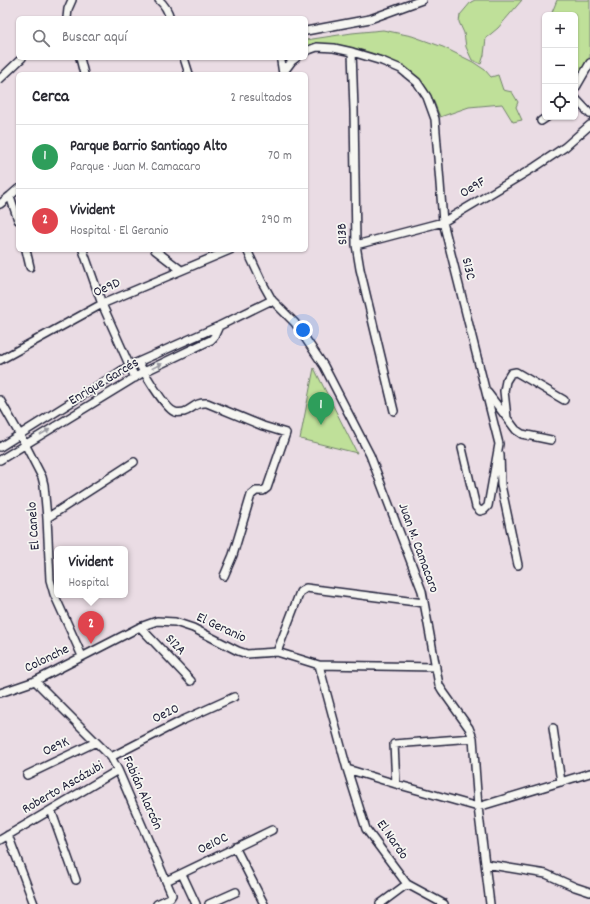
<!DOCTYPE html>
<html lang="es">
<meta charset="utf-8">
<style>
:root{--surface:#fff;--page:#f7f7f7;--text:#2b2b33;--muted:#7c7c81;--line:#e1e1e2;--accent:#db2777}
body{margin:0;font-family:Dekko,sans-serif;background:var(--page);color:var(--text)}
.controls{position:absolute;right:12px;top:12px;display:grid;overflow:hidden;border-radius:6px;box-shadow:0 1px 3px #0004}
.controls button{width:36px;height:36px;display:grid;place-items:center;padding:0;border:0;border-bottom:1px solid var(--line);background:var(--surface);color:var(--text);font:20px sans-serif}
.you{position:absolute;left:303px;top:330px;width:14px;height:14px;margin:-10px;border:3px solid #fff;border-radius:50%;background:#1a73e8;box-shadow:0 0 0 6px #1a73e833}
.badge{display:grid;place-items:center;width:26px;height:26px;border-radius:50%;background:var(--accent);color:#fff;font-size:13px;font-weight:700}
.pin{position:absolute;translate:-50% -33px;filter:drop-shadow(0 1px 2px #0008)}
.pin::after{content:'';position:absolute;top:21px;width:14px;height:12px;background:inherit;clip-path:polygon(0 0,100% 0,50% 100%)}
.popup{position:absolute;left:54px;top:546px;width:74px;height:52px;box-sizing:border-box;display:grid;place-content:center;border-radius:6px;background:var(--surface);filter:drop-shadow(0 1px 3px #0005);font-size:13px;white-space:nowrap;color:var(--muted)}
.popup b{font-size:15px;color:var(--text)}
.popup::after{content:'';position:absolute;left:50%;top:100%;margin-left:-8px;border:8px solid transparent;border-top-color:var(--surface)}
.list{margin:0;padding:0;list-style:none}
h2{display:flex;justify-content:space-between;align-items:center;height:52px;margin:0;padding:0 16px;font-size:17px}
h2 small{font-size:13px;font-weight:400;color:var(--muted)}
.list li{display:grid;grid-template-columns:26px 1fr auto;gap:12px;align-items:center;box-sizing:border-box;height:64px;padding:0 16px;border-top:1px solid var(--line)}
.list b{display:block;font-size:15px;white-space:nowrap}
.list p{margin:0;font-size:13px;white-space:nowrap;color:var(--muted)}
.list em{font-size:13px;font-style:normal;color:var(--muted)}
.icon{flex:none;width:22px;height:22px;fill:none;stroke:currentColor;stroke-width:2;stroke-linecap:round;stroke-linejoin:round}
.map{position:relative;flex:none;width:590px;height:904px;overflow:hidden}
.search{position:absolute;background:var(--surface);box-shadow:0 1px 3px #0004;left:16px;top:16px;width:292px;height:44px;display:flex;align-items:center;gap:10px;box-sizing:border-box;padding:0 14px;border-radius:6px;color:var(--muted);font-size:15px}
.panel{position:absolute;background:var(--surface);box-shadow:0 1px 3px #0004;left:16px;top:72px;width:292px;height:180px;border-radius:6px}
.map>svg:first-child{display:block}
.green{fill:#bfe099;stroke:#70816a}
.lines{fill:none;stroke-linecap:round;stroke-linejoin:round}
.minor-casing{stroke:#22223b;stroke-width:10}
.minor{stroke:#f6f6f2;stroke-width:7}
.oneway{fill:#9797a0}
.labels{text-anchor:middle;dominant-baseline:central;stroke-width:3.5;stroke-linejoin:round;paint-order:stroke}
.street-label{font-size:14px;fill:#22223b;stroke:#f6f6f2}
</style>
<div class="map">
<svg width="590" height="904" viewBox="0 0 590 904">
<rect width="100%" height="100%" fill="#eadce4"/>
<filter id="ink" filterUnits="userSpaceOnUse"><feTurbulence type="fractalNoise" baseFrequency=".025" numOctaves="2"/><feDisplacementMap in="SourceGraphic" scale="8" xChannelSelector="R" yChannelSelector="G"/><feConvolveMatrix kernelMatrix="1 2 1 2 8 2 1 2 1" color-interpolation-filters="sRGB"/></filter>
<g filter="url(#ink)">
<path class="green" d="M 475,0 L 522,0 L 498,28 L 486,38 L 484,55 L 481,64 L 472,60 L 466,47 L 464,33 L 459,22 L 460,15 L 471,2 Z
M 557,0 L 590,0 L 590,56 L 582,74 L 575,66 L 575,15 L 551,15 Z
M 383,30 L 412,36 L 443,47 L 473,62 L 485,70 L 491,77 L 498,75 L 503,90 L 512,92 L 518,102 L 516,107 L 521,118 L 522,120 L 513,122 L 502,104 L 469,107 L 440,117 C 435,104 430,90 420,80 C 401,59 351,44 324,44 C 321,44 317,44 315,44 C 312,45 309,47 306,48 L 306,40 L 352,33 Z
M 314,368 L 357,453 L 300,439 Z"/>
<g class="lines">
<defs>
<path id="minor" d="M 159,0 C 165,5 168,11 170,18
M 67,18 L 68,9 L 72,0
M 306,31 L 370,19 L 422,0
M 306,51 L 317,47 L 334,48 L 352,52 L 382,61 L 401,69 L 417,82 L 427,97 L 435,119 L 443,222 L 499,444 L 488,506 L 484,510 L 480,511 L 476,507 L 462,448
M 352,52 L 354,110 L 356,245 L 360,269 L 394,411
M 80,58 L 84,74
M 184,58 L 189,74
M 281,58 L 281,61 L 283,74
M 283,73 L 292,61 L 296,58
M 0,79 L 22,58
M 575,89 L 590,63
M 575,98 L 590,114
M 541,121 L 547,117
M 10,196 L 18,220
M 0,204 L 10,196 L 18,189
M 356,245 L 443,222 L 535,167 L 565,147 L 590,125
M 26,250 L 30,267
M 83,250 L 102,304 L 135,378
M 155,250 L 181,270
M 247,250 L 262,282 L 272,300 L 295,323 L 324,366 L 370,455 L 422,591 L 439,685 L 442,690 L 469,728 L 473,738 L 478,807 L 490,904
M 0,360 L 102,304 L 230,250
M 138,362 C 144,372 166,410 175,412 C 177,413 183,412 184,412 C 193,409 195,402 207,403 L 263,426 L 286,433 L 267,488 L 263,491 L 256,491 L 251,495 L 233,555 L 224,576
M 488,393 L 516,430 L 522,434 L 551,440
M 0,400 L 25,444 L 42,477 L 44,485 L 47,518 L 50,580 L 54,594 L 82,656
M 507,418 L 504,391 L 506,381 L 511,373 L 516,372 L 564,400
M 0,447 L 129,366 L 219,326 L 272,300
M 500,455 L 501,485 L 518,565
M 0,460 L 144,372 L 211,340 L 214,337 L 219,326
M 47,518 L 134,462
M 140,627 L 191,681
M 277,652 L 300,592 L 306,588 L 424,603
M 319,665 L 436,667
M 35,681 L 111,757 L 118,770 L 172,895 L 170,898 L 157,904
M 0,693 L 35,681 L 140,627 L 157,621 L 175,622 L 193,628 L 238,651 L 247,654 L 277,652 L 319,665 L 347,769 L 366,829 L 407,884 L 444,904
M 553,728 L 561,782
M 111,757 L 181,721 L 234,697
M 347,769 L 396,784 L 478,807 L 590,773
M 27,775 L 96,742
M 396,784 L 394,744 L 473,738
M 51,810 L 76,880
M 8,835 L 34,904
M 0,840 L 118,770
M 235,847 L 264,904
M 485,864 L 546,874 L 575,887 L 590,892
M 182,874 L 196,904
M 166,881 L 272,830
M 209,904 L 236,892
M 380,904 L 407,884"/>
</defs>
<use href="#minor" class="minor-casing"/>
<use href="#minor" class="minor"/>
</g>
<defs><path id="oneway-solid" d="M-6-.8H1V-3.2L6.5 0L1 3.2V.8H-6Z"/></defs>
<g class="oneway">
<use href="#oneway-solid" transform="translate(157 366) rotate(-26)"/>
<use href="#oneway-solid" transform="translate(45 432) rotate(-31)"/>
</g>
</g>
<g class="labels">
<g class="street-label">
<text transform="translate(473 188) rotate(-31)">Oe9F</text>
<text transform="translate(343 234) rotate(-93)">S13B</text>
<text transform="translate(468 269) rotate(76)">S13C</text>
<text transform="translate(107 288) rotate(-24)">Oe9D</text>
<text transform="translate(104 382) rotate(-31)">Enrique Garcés</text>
<text transform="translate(34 526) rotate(-94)">El Canelo</text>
<text transform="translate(418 548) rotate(70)">Juan M. Camacaro</text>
<text transform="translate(221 628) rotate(25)">El Geranio</text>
<text transform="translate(175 645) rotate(47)">S12A</text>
<text transform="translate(47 659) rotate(-26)">Colonche</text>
<text transform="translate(166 714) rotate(-26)">Oe20</text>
<text transform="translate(56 747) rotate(-25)">Oe9K</text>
<text transform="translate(63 788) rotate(-30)">Roberto Ascázubi</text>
<text transform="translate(142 793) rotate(66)">Fabián Alarcón</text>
<text transform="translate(392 840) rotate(55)">El Nardo</text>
<text transform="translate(213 844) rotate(-26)">Oe10C</text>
</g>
</g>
</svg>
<div class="controls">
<button>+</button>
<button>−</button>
<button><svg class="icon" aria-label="locate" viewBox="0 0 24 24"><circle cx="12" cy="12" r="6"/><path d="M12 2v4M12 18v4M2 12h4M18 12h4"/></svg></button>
</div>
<div class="you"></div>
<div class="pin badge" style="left:321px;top:425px;background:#2e9e5b">1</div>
<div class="pin badge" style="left:91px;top:644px;background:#e0444e">2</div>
<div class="popup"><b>Vivident</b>Hospital</div>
<div class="search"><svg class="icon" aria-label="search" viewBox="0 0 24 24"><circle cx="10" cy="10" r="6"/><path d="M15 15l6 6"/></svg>Buscar aquí</div>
<section class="panel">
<h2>Cerca<small>2 resultados</small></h2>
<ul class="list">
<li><span class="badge" style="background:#2e9e5b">1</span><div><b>Parque Barrio Santiago Alto</b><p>Parque · Juan M. Camacaro</p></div><em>70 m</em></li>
<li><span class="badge" style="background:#e0444e">2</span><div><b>Vivident</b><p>Hospital · El Geranio</p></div><em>290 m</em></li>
</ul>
</section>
</div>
